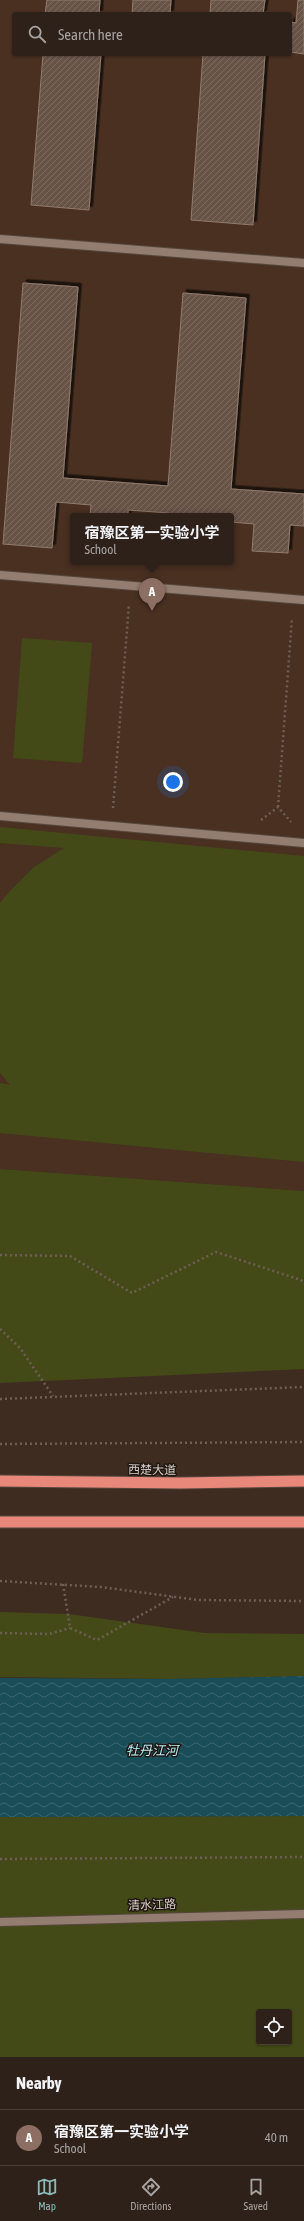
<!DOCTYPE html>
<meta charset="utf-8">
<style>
:root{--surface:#2e2119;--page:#362922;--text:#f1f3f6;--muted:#a7a3a2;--line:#493e38;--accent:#8bbbb9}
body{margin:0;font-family:"Asap Condensed","Noto Sans SC",sans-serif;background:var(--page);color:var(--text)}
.controls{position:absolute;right:12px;bottom:12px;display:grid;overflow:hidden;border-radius:4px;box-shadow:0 1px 3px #0004}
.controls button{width:36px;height:36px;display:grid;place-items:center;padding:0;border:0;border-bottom:1px solid var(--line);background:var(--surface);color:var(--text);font:20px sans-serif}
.you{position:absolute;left:173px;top:782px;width:14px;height:14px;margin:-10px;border:3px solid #fff;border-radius:50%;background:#1a73e8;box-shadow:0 0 0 6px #1a73e833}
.badge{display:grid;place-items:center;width:26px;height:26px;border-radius:50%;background:var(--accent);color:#fff;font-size:13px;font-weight:700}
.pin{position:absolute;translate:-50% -33px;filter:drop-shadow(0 1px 2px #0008)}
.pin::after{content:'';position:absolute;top:21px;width:14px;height:12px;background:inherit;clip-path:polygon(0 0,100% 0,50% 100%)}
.popup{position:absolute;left:70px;top:513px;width:164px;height:52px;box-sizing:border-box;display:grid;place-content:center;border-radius:4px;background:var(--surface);filter:drop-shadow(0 1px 3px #0005);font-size:13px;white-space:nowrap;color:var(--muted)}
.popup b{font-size:15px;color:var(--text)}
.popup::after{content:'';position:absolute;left:50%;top:100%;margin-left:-8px;border:8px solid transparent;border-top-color:var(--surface)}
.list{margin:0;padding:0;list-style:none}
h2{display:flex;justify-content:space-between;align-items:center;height:52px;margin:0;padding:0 16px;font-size:17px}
h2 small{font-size:13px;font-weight:400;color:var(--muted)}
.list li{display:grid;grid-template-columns:26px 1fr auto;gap:12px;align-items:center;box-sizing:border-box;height:56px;padding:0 16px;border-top:1px solid var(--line)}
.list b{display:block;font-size:15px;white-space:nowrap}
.list p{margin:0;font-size:13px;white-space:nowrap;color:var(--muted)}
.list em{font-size:13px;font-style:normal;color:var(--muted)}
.icon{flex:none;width:22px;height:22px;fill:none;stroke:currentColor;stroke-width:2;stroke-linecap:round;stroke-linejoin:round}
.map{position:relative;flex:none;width:304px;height:2057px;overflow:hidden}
.search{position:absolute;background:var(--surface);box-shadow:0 1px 3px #0004;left:12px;right:12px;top:12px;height:44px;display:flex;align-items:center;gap:10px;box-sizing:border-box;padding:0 14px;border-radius:4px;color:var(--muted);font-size:15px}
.sheet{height:108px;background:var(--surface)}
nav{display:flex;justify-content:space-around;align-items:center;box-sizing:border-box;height:56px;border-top:1px solid var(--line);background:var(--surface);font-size:11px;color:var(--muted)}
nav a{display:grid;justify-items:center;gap:2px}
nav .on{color:var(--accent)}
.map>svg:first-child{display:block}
.built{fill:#493021;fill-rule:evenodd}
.green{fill:#434a18;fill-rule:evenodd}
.water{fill:url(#water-waves)}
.building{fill:url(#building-hatch);stroke:#917b6e;filter:url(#shadow)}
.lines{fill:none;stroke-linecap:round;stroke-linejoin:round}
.service-casing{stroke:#57483e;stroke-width:10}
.tertiary-casing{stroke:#57483e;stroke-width:10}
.trunk-casing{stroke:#57483e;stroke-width:13}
.path{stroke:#6f5e55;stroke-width:2.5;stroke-dasharray:2 3;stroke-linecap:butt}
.service{stroke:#937d70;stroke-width:8}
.tertiary{stroke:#937d70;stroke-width:8}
.trunk{stroke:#e8887a;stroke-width:11}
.labels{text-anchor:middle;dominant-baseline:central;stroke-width:3;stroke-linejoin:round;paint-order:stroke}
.street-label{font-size:12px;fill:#dbcfc8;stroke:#1f1711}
.water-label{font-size:13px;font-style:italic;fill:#b6effc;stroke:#1f1711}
</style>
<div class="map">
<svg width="304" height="2057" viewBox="0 0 304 2057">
<defs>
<pattern id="water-waves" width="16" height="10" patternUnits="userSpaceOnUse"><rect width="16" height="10" fill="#194e59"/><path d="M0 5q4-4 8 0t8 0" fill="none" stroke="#3a666f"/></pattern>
<pattern id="building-hatch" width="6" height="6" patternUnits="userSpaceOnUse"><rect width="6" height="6" fill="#675346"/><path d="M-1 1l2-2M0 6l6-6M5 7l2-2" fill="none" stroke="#7c6b5f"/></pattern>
<filter id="shadow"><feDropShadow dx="3.5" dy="-3.5" stdDeviation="0" flood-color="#0009"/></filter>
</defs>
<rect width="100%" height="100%" fill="#3e2c21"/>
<path class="built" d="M 0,0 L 304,0 L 304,1191 L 0,1169 ZM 14,14 L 290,14 L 290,54 L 14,54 ZM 73,516 L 231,516 L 231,562 L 73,562 Z"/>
<path class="green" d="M 22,638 L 92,643 L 82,763 L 13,758 Z
M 0,827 L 304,856 L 304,1162 L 0,1133 L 0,1083 L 10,1085 L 0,1073 L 0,903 L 9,892 L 34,867 L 64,848 L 0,843 Z
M 0,1169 L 304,1191 L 304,1369 L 0,1383 Z
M 0,1612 L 69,1614 L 204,1633 L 304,1634 L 304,1676 L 172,1679 L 0,1677 Z
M 304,1816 L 304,2057 L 0,2057 L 0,1817 ZM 259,2012 L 289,2012 L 289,2042 L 259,2042 Z"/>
<path class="water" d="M 304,1676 L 304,1816 L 0,1817 L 0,1678 L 172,1679 Z"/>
<path class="building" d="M 47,0 L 100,0 L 99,14 L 45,14 Z
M 133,0 L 171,0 L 170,14 L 132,14 Z
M 211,0 L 265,0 L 263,14 L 210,14 Z
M 298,0 L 304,0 L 304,54 L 290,52 L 290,22 L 296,23 Z
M 43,54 L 101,54 L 89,210 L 31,205 Z
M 203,54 L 265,54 L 253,225 L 191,220 Z
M 23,283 L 78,287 L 63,478 L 168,486 L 183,293 L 246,298 L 231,489 L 304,494 L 304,526 L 290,525 L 288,553 L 252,551 L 254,524 L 231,522 L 231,516 L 169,516 L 169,513 L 128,510 L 128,516 L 90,516 L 91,505 L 56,502 L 52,548 L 3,544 Z"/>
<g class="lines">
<defs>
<path id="service" d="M 0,239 L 304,263
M 0,575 L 304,600
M 0,816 L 304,843"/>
<path id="tertiary" d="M 0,1922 L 304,1914"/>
<path id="trunk" d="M 0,1481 L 181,1483 L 304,1481
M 0,1522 L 304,1522"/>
</defs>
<use href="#service" class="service-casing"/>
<use href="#tertiary" class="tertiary-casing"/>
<use href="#trunk" class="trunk-casing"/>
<path class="path" d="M 278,807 L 292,618
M 113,808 L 129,604
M 261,820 L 278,807 L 291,822
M 0,1255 L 70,1256 L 132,1293 L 216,1252 L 301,1280 L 304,1284
M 0,1329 L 20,1348 L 53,1396
M 0,1399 L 304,1387
M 0,1444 L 304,1442
M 0,1581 L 101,1587 L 198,1600 L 304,1601
M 63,1584 L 70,1628 L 97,1640 L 173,1597
M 0,1633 L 49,1634 L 70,1628
M 0,1859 L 304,1857"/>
<use href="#service" class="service"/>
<use href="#tertiary" class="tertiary"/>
<use href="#trunk" class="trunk"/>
</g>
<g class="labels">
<g class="street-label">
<text transform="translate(152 1470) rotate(1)">西楚大道</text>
<text transform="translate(152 1905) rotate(-2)">清水江路</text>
</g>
<g class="water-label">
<text x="152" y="1750">牡丹江河</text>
</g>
</g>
</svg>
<div class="controls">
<button><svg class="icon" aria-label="locate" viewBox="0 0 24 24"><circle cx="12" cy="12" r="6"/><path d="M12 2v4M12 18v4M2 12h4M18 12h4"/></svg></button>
</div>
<div class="you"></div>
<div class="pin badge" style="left:152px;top:611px;background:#8d6e63">A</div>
<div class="popup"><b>宿豫区第一实验小学</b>School</div>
<div class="search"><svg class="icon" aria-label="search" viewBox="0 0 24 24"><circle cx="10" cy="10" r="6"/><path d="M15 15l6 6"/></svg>Search here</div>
</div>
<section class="sheet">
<h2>Nearby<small></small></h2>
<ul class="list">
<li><span class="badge" style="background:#8d6e63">A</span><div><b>宿豫区第一实验小学</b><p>School</p></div><em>40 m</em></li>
</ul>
</section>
<nav>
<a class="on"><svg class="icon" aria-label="map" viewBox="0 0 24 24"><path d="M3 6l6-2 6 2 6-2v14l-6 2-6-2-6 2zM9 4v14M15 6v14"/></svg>Map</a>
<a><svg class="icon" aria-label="directions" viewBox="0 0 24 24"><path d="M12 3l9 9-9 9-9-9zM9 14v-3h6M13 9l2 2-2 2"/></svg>Directions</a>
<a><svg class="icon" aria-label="saved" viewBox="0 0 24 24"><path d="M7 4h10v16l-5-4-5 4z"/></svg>Saved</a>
</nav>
